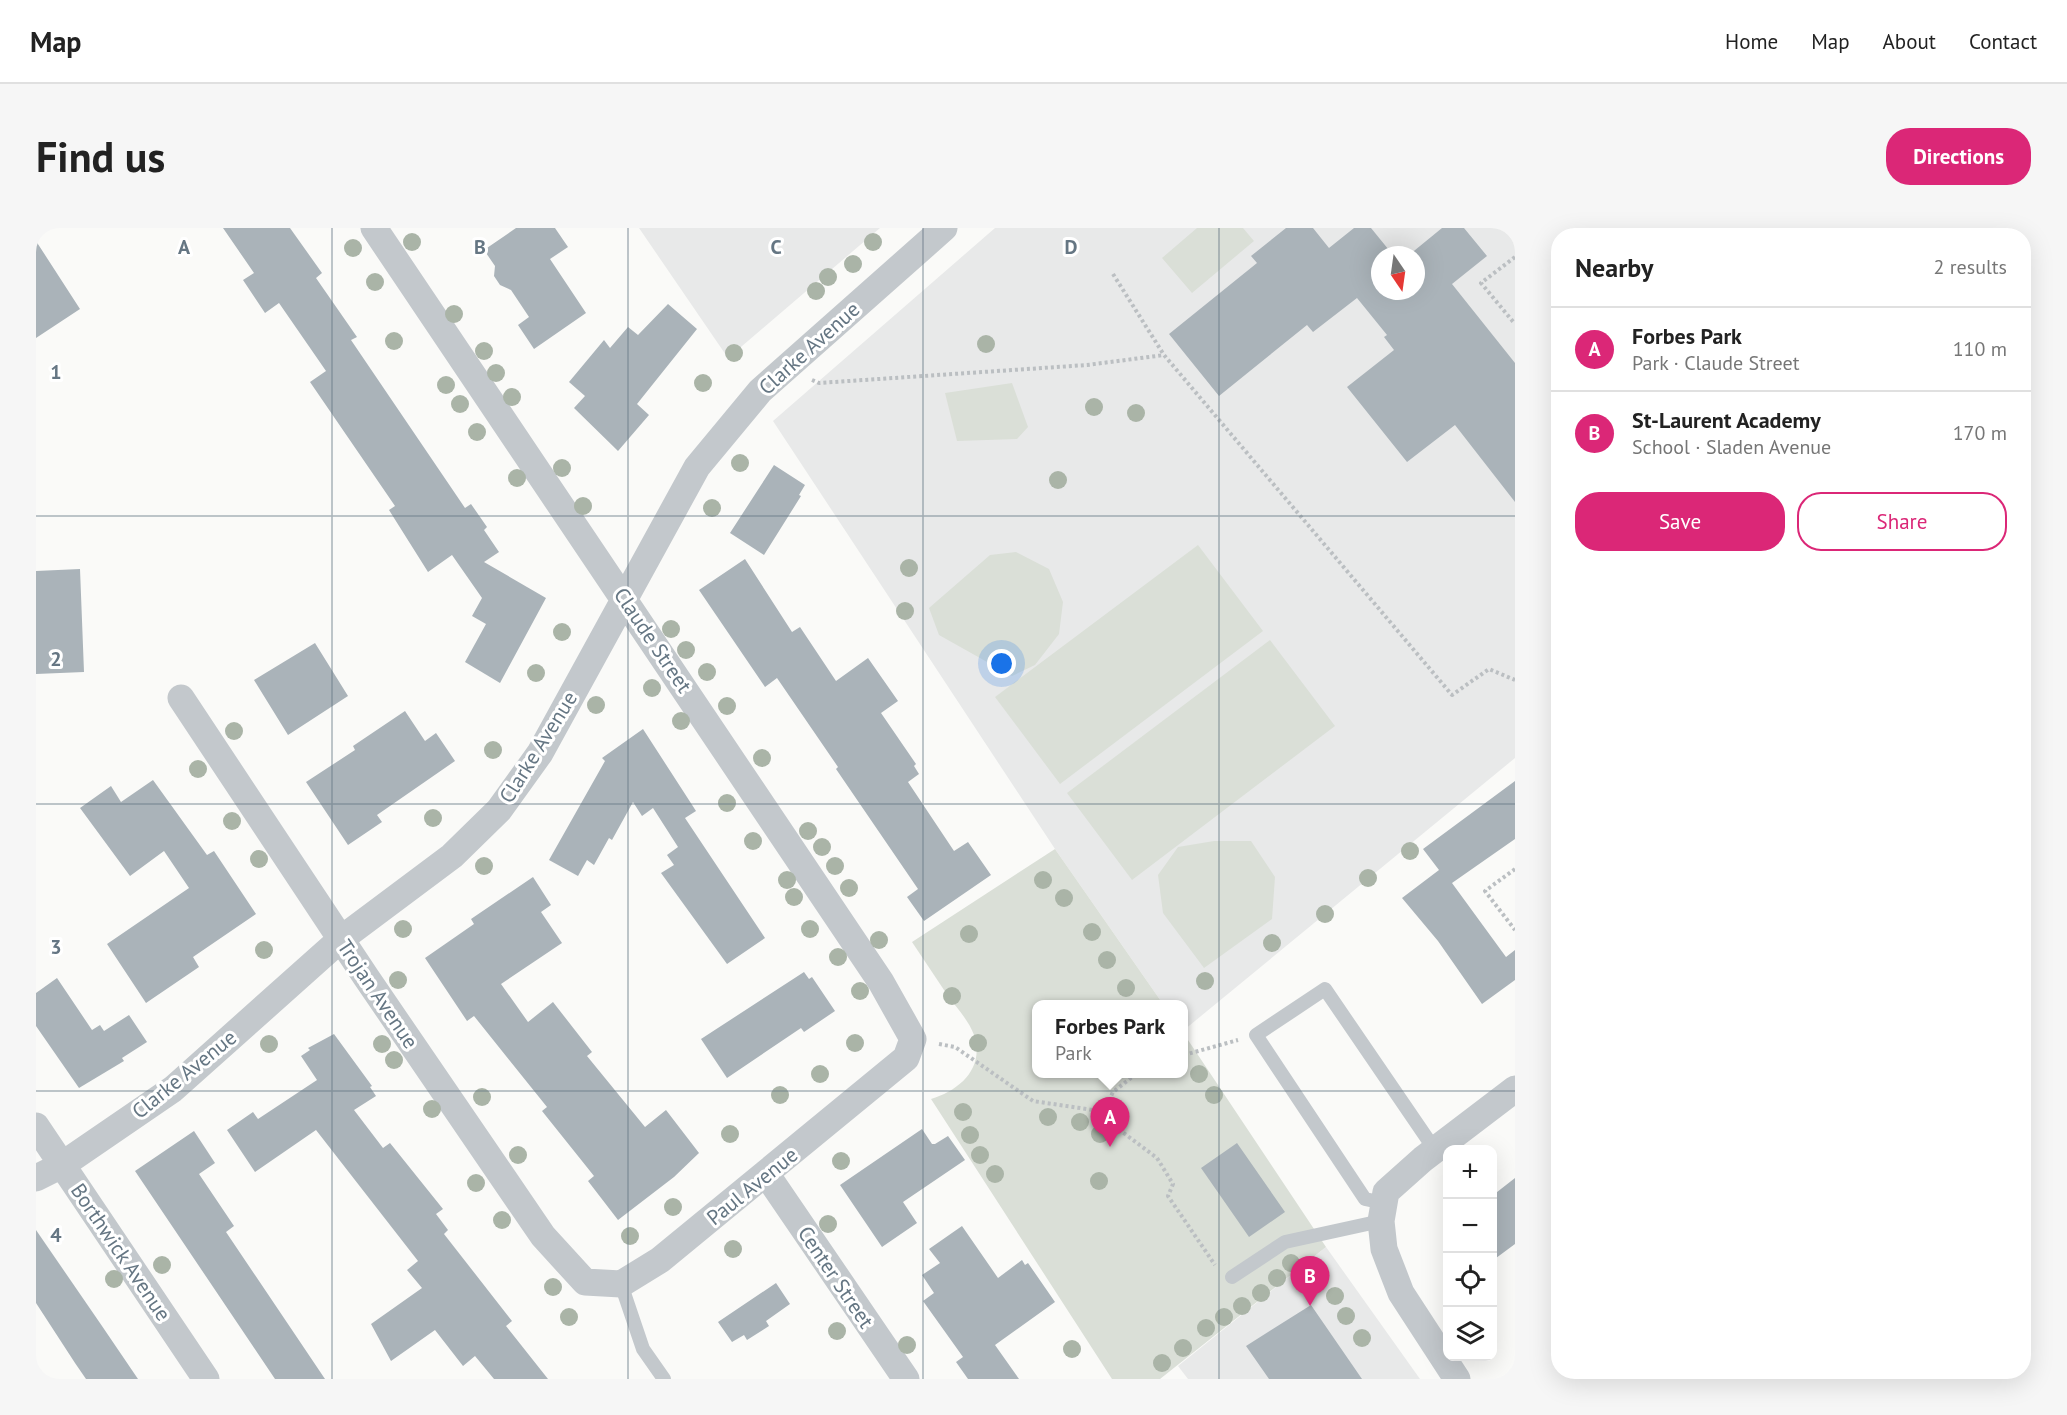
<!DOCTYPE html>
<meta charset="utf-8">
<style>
:root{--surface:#fff;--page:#f6f6f6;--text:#222;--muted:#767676;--line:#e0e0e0;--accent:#db2777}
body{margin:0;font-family:"PT Sans",sans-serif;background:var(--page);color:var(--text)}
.controls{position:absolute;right:18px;bottom:18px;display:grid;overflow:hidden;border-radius:12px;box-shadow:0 6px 24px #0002}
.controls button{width:54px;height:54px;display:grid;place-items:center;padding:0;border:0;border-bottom:2px solid var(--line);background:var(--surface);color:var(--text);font:30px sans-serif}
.compass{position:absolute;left:1335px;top:18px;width:54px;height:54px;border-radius:50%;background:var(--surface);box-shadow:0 6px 24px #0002;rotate:167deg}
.you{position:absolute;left:966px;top:436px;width:21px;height:21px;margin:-15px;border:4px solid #fff;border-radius:50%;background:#1a73e8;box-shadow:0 0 0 9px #1a73e833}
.badge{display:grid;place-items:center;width:39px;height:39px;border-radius:50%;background:var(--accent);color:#fff;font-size:20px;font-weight:700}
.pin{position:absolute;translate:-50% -50px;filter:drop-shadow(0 2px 3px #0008)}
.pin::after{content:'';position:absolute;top:32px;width:21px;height:18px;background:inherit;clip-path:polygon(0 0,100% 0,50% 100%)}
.popup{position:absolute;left:996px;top:772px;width:156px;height:78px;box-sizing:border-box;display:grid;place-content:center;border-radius:12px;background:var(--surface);filter:drop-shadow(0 2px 4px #0005);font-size:20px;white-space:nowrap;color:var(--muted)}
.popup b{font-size:22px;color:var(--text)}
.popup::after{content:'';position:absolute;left:50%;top:100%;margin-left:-12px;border:12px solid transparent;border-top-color:var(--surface)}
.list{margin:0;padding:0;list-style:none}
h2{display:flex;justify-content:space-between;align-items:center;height:78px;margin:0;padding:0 24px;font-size:26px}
h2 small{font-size:20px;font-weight:400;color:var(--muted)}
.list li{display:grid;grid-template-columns:39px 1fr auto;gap:18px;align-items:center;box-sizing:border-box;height:84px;padding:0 24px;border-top:2px solid var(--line)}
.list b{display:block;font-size:22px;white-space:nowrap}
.list p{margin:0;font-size:20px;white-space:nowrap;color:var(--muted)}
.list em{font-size:20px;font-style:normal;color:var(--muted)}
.actions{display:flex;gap:12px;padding:18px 24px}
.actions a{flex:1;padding:14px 0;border:2px solid var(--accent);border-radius:24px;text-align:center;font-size:21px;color:var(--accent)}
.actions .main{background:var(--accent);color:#fff}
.icon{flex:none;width:33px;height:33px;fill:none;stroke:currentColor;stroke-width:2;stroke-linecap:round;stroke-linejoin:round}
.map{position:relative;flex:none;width:1479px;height:1151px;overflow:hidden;border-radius:24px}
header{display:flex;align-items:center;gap:36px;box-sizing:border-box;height:84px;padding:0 30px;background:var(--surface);border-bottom:2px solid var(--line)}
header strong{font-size:28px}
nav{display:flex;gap:33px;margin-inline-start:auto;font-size:21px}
.intro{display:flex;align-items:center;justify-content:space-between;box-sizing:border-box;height:144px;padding:0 36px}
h1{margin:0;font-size:42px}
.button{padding:15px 27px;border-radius:24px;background:var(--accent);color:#fff;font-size:21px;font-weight:700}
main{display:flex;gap:36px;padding:0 36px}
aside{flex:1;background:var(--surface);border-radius:24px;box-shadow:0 6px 24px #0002}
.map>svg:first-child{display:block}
.built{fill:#e8e9e9;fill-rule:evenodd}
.green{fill:#dadfd7}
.building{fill:#aab3b9}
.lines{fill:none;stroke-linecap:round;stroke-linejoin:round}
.path{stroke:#bbbfc2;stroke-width:4;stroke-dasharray:3 3;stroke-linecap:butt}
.lane{stroke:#c3c8cc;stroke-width:14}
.street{stroke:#c3c8cc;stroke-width:27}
.tree{fill:#aab4a7}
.grid{fill:none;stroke:#657683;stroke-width:1.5;stroke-opacity:0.55}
.labels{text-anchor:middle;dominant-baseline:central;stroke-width:6;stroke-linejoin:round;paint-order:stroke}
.street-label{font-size:21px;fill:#657683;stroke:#fff}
.grid-label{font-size:20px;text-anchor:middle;font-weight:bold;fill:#657683;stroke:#fff;stroke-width:6;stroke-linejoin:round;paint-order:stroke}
</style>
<header>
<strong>Map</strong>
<nav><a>Home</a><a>Map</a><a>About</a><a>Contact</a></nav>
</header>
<div class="intro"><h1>Find us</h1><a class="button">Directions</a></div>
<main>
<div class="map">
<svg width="1479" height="1151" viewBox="0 0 1479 1151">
<rect width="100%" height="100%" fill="#fafaf8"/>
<path class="built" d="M 603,0 L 844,0 L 692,130 Z
M 959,0 L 1479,0 L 1479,530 L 1148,802 L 1148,776 L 1127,776 L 1019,621 L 737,193 ZM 1344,27 L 1380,27 L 1380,63 L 1344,63 Z
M 1290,1019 L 1384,1151 L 1152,1151 L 1142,1138 Z"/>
<path class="green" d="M 1161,0 L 1207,0 L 1218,13 L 1156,65 L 1126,30 Z
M 976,155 L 992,199 L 981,211 L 921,213 L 909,165 Z
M 1162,317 L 1227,403 L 1024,556 L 959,469 Z
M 980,324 L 1013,341 L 1027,374 L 1023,406 L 999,437 L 976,448 L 903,407 L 893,380 L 954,327 Z
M 1234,412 L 1299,498 L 1096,652 L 1031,565 Z
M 1178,613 L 1215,613 L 1239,649 L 1236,691 L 1168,740 L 1127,685 L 1122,647 L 1142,619 Z
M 1019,621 L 1127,776 L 1000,776 L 1000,846 L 1148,846 L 1148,806 L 1290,1019 L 1124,1151 L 1076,1151 L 895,871 C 924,862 949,840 938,807 C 933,793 921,780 912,768 C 900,750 888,732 876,714 Z"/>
<path class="building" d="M 187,0 L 254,0 L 286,45 L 280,50 L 321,109 L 315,112 L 429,280 L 435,276 L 451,299 L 448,302 L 463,324 L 448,334 L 510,370 L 464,455 L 429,434 L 450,396 L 436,388 L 446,370 L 416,327 L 392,344 L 353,282 L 359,278 L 274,154 L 290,143 L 243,75 L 229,85 L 207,52 L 218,45 Z
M 480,0 L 519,0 L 532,19 L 514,31 L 550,85 L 498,121 L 482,97 L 493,89 L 475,62 L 464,57 L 458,48 L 459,38 L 448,22 Z
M 1250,0 L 1277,0 L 1293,20 L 1318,0 L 1335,0 L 1357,27 L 1344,27 L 1344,63 L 1380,63 L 1380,27 L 1373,27 L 1406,0 L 1428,0 L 1451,28 L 1416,56 L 1479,135 L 1479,274 L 1419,197 L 1371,234 L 1311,159 L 1358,122 L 1348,109 L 1351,107 L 1321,70 L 1277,104 L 1271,97 L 1183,168 L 1133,106 L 1221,35 L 1215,28 Z
M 0,13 L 44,81 L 0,110 Z
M 632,76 L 661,101 L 601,176 L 613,187 L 582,223 L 538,180 L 549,168 L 533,154 L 568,112 L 574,120 L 592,99 L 602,107 Z
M 738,237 L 769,257 L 763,267 L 765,268 L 728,327 L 694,305 Z
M 709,331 L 756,404 L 764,399 L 800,453 L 832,430 L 862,473 L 845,485 L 880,536 L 878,538 L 883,546 L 872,554 L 918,623 L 932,614 L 955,647 L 888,693 L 871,669 L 882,661 L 800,541 L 802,539 L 741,450 L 729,459 L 663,362 Z
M 44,341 L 48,444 L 0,446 L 0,343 Z
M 279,415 L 312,468 L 252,507 L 218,452 Z
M 369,483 L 389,513 L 400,505 L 419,533 L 341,587 L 346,594 L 312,617 L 270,554 L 319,522 L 317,518 Z
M 607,501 L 660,583 L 649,590 L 729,710 L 691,736 L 625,645 L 638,637 L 631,627 L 642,619 L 617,580 L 606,588 L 597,574 L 576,612 L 573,610 L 558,637 L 551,632 L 542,648 L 513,632 L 569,533 L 566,530 Z
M 117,552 L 171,627 L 178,623 L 220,686 L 157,729 L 163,739 L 110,775 L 71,716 L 153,660 L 128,623 L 94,648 L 44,580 L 75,558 L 85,574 Z
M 1479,553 L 1479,611 L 1416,655 L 1470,729 L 1479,722 L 1479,752 L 1446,776 L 1402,713 L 1366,670 L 1403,642 L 1387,621 Z
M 497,649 L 515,677 L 505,684 L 526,715 L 465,756 L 492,794 L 517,774 L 556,824 L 551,828 L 609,899 L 630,882 L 663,925 L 638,949 L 582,992 L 552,953 L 558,948 L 506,883 L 511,879 L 438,788 L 431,793 L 389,730 L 438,696 L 435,691 Z
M 768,744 L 773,751 L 776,749 L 799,783 L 768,804 L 765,800 L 691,850 L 665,811 Z
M 21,750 L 56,802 L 64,797 L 68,803 L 93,787 L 111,814 L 86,830 L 88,833 L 43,860 L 0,798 L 0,765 Z
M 298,806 L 336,858 L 334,859 L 340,868 L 318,882 L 347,920 L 354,915 L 407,981 L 400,986 L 412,1002 L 408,1006 L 476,1093 L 470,1098 L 512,1151 L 458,1151 L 439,1128 L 427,1138 L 399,1102 L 355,1133 L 335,1096 L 386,1060 L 371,1042 L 382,1033 L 280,902 L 219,944 L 191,902 L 217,884 L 222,891 L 281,852 L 265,828 L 274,822 L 272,820 Z
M 886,901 L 896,916 L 899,916 L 912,908 L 929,932 L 867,974 L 881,995 L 846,1019 L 804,957 Z
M 158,903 L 179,935 L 163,946 L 198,998 L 190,1004 L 289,1151 L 239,1151 L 99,943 Z
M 1201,915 L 1249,984 L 1213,1009 L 1165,940 Z
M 1479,950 L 1479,1016 L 1456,1033 L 1456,968 Z
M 926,998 L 962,1050 L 986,1032 L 989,1037 L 992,1035 L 1019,1074 L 959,1117 L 983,1151 L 932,1151 L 920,1134 L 927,1129 L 887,1073 L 898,1065 L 886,1047 L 904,1035 L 893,1021 Z
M 0,1002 L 66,1098 L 102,1151 L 50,1151 L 39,1135 L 0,1075 Z
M 740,1055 L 754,1076 L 730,1093 L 733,1098 L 711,1112 L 708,1107 L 696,1114 L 682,1094 Z
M 1275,1077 L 1326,1151 L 1233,1151 L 1210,1118 Z"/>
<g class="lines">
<path class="path" d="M 1479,29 L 1445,55 L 1479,96
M 1077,46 L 1128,127 L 1416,467 L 1453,441 L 1479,452
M 776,152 L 783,155 L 1051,137 L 1128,127
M 1479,641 L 1449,663 L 1479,702
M 903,816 L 919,819 L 997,873 L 1057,882 L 1121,930 L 1137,956 L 1132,968 L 1179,1037
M 1148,827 L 1202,812
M 1065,889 L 1077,864 L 1100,846"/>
<path class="lane" d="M 1348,975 L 1329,971 L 1220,807 L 1289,761 L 1399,922
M 1196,1049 L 1249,1014 L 1345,993
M 585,1056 L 607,1121 L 628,1151"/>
<path class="street" d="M 145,470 L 330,749 L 507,1008 L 549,1054 L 585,1056 L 624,1032 L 870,830 L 877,811 L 845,754 L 338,0
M 0,898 L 170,1151
M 731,947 L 870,1151
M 0,950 L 26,937 L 137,861 L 305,711 L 416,628 L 463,582 L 504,525 L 661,239 L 724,163 L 908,0
M 1421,1151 L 1365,1065 L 1348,1021 L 1345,993 L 1350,964 L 1387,931 L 1479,861"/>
</g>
<g class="tree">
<circle cx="376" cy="14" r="9"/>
<circle cx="837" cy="14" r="9"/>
<circle cx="317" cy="20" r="9"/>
<circle cx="817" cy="36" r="9"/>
<circle cx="792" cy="49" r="9"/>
<circle cx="339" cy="54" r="9"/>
<circle cx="780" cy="63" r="9"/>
<circle cx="418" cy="86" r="9"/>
<circle cx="358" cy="113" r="9"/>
<circle cx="950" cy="116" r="9"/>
<circle cx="448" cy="123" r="9"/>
<circle cx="698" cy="125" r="9"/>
<circle cx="460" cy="145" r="9"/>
<circle cx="667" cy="155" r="9"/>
<circle cx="410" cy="157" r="9"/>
<circle cx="476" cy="169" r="9"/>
<circle cx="424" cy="176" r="9"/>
<circle cx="1058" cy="179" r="9"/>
<circle cx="1100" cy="185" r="9"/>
<circle cx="441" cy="204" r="9"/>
<circle cx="704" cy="235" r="9"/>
<circle cx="526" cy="240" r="9"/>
<circle cx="481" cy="250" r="9"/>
<circle cx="1022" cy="252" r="9"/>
<circle cx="547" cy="278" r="9"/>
<circle cx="676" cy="280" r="9"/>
<circle cx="873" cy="340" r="9"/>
<circle cx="869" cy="383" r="9"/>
<circle cx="635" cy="401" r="9"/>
<circle cx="526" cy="404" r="9"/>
<circle cx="650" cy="422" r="9"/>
<circle cx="671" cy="444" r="9"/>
<circle cx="500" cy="445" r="9"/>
<circle cx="616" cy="460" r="9"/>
<circle cx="560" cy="477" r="9"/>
<circle cx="691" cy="478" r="9"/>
<circle cx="645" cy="493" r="9"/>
<circle cx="198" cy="503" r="9"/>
<circle cx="457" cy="522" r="9"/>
<circle cx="726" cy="530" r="9"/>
<circle cx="162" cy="541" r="9"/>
<circle cx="691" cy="575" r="9"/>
<circle cx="397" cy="590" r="9"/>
<circle cx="196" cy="593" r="9"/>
<circle cx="772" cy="603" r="9"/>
<circle cx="717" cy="613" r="9"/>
<circle cx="786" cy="619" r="9"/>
<circle cx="1374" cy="623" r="9"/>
<circle cx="223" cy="631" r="9"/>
<circle cx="448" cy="638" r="9"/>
<circle cx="799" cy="638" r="9"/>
<circle cx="1332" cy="650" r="9"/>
<circle cx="751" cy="652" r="9"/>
<circle cx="1007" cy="652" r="9"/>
<circle cx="813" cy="660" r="9"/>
<circle cx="758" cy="669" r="9"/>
<circle cx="1028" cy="670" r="9"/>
<circle cx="1289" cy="686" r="9"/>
<circle cx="367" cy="701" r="9"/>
<circle cx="774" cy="701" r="9"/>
<circle cx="1056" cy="704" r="9"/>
<circle cx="933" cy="706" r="9"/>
<circle cx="843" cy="712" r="9"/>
<circle cx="1236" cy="715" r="9"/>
<circle cx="228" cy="722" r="9"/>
<circle cx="802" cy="729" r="9"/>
<circle cx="1071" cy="732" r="9"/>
<circle cx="362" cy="752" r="9"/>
<circle cx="1169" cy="753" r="9"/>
<circle cx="1090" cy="760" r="9"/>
<circle cx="824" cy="763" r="9"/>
<circle cx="916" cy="768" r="9"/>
<circle cx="819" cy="815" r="9"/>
<circle cx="942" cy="815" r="9"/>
<circle cx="233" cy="816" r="9"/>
<circle cx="346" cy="816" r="9"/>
<circle cx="358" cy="832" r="9"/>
<circle cx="784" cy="846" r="9"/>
<circle cx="1163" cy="846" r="9"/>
<circle cx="744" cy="867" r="9"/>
<circle cx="1178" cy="867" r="9"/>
<circle cx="446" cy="869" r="9"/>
<circle cx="396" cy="881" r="9"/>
<circle cx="927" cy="884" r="9"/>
<circle cx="1012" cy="889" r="9"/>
<circle cx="1044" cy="894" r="9"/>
<circle cx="694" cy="906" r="9"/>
<circle cx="1064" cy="906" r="9"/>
<circle cx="934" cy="907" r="9"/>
<circle cx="482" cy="927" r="9"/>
<circle cx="944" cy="927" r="9"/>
<circle cx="805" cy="933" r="9"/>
<circle cx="959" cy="946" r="9"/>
<circle cx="1063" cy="953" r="9"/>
<circle cx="440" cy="955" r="9"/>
<circle cx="637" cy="979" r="9"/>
<circle cx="466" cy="992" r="9"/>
<circle cx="792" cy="996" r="9"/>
<circle cx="594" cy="1008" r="9"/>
<circle cx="697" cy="1021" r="9"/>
<circle cx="1255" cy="1035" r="9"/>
<circle cx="126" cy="1037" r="9"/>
<circle cx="1241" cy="1050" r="9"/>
<circle cx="78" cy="1051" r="9"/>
<circle cx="517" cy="1059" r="9"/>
<circle cx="1225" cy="1065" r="9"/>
<circle cx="1299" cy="1068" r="9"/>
<circle cx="1206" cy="1078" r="9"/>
<circle cx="1310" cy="1088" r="9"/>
<circle cx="533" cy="1089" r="9"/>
<circle cx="1188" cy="1089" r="9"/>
<circle cx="1170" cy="1100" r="9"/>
<circle cx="801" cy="1103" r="9"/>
<circle cx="1326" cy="1110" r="9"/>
<circle cx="871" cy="1117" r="9"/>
<circle cx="1147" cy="1120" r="9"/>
<circle cx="1036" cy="1121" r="9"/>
<circle cx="1126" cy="1135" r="9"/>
</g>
<path class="grid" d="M 296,0 L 296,1151M 592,0 L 592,1151M 887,0 L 887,1151M 1183,0 L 1183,1151M 0,288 L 1479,288M 0,576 L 1479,576M 0,863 L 1479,863"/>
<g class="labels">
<g class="street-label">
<text transform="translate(773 120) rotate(-42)">Clarke Avenue</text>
<text transform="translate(617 412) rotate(56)">Claude Street</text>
<text transform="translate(502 519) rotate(-58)">Clarke Avenue</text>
<text transform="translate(342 766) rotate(56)">Trojan Avenue</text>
<text transform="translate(148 846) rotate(-39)">Clarke Avenue</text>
<text transform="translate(716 958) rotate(-39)">Paul Avenue</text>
<text transform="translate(85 1024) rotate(56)">Borthwick Avenue</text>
<text transform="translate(800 1049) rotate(56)">Center Street</text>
</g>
</g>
<g class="grid-label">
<text x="148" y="26">A</text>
<text x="444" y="26">B</text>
<text x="740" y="26">C</text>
<text x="1035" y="26">D</text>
<text x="20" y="151">1</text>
<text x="20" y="438">2</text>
<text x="20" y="726">3</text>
<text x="20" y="1014">4</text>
</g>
</svg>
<div class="controls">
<button>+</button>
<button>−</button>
<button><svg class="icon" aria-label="locate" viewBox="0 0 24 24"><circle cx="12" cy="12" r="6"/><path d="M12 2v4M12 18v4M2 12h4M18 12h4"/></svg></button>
<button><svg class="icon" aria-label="layers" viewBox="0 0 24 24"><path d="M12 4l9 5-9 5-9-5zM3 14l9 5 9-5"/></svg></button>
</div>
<svg class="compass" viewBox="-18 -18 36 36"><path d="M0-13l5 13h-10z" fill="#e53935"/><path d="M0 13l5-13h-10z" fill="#767676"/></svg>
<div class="you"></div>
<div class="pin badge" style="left:1074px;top:919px">A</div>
<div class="popup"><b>Forbes Park</b>Park</div>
<div class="pin badge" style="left:1274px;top:1078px">B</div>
</div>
<aside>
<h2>Nearby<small>2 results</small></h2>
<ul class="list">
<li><span class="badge">A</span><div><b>Forbes Park</b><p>Park · Claude Street</p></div><em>110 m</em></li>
<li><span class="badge">B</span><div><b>St-Laurent Academy</b><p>School · Sladen Avenue</p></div><em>170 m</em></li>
</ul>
<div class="actions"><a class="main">Save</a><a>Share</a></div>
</aside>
</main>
